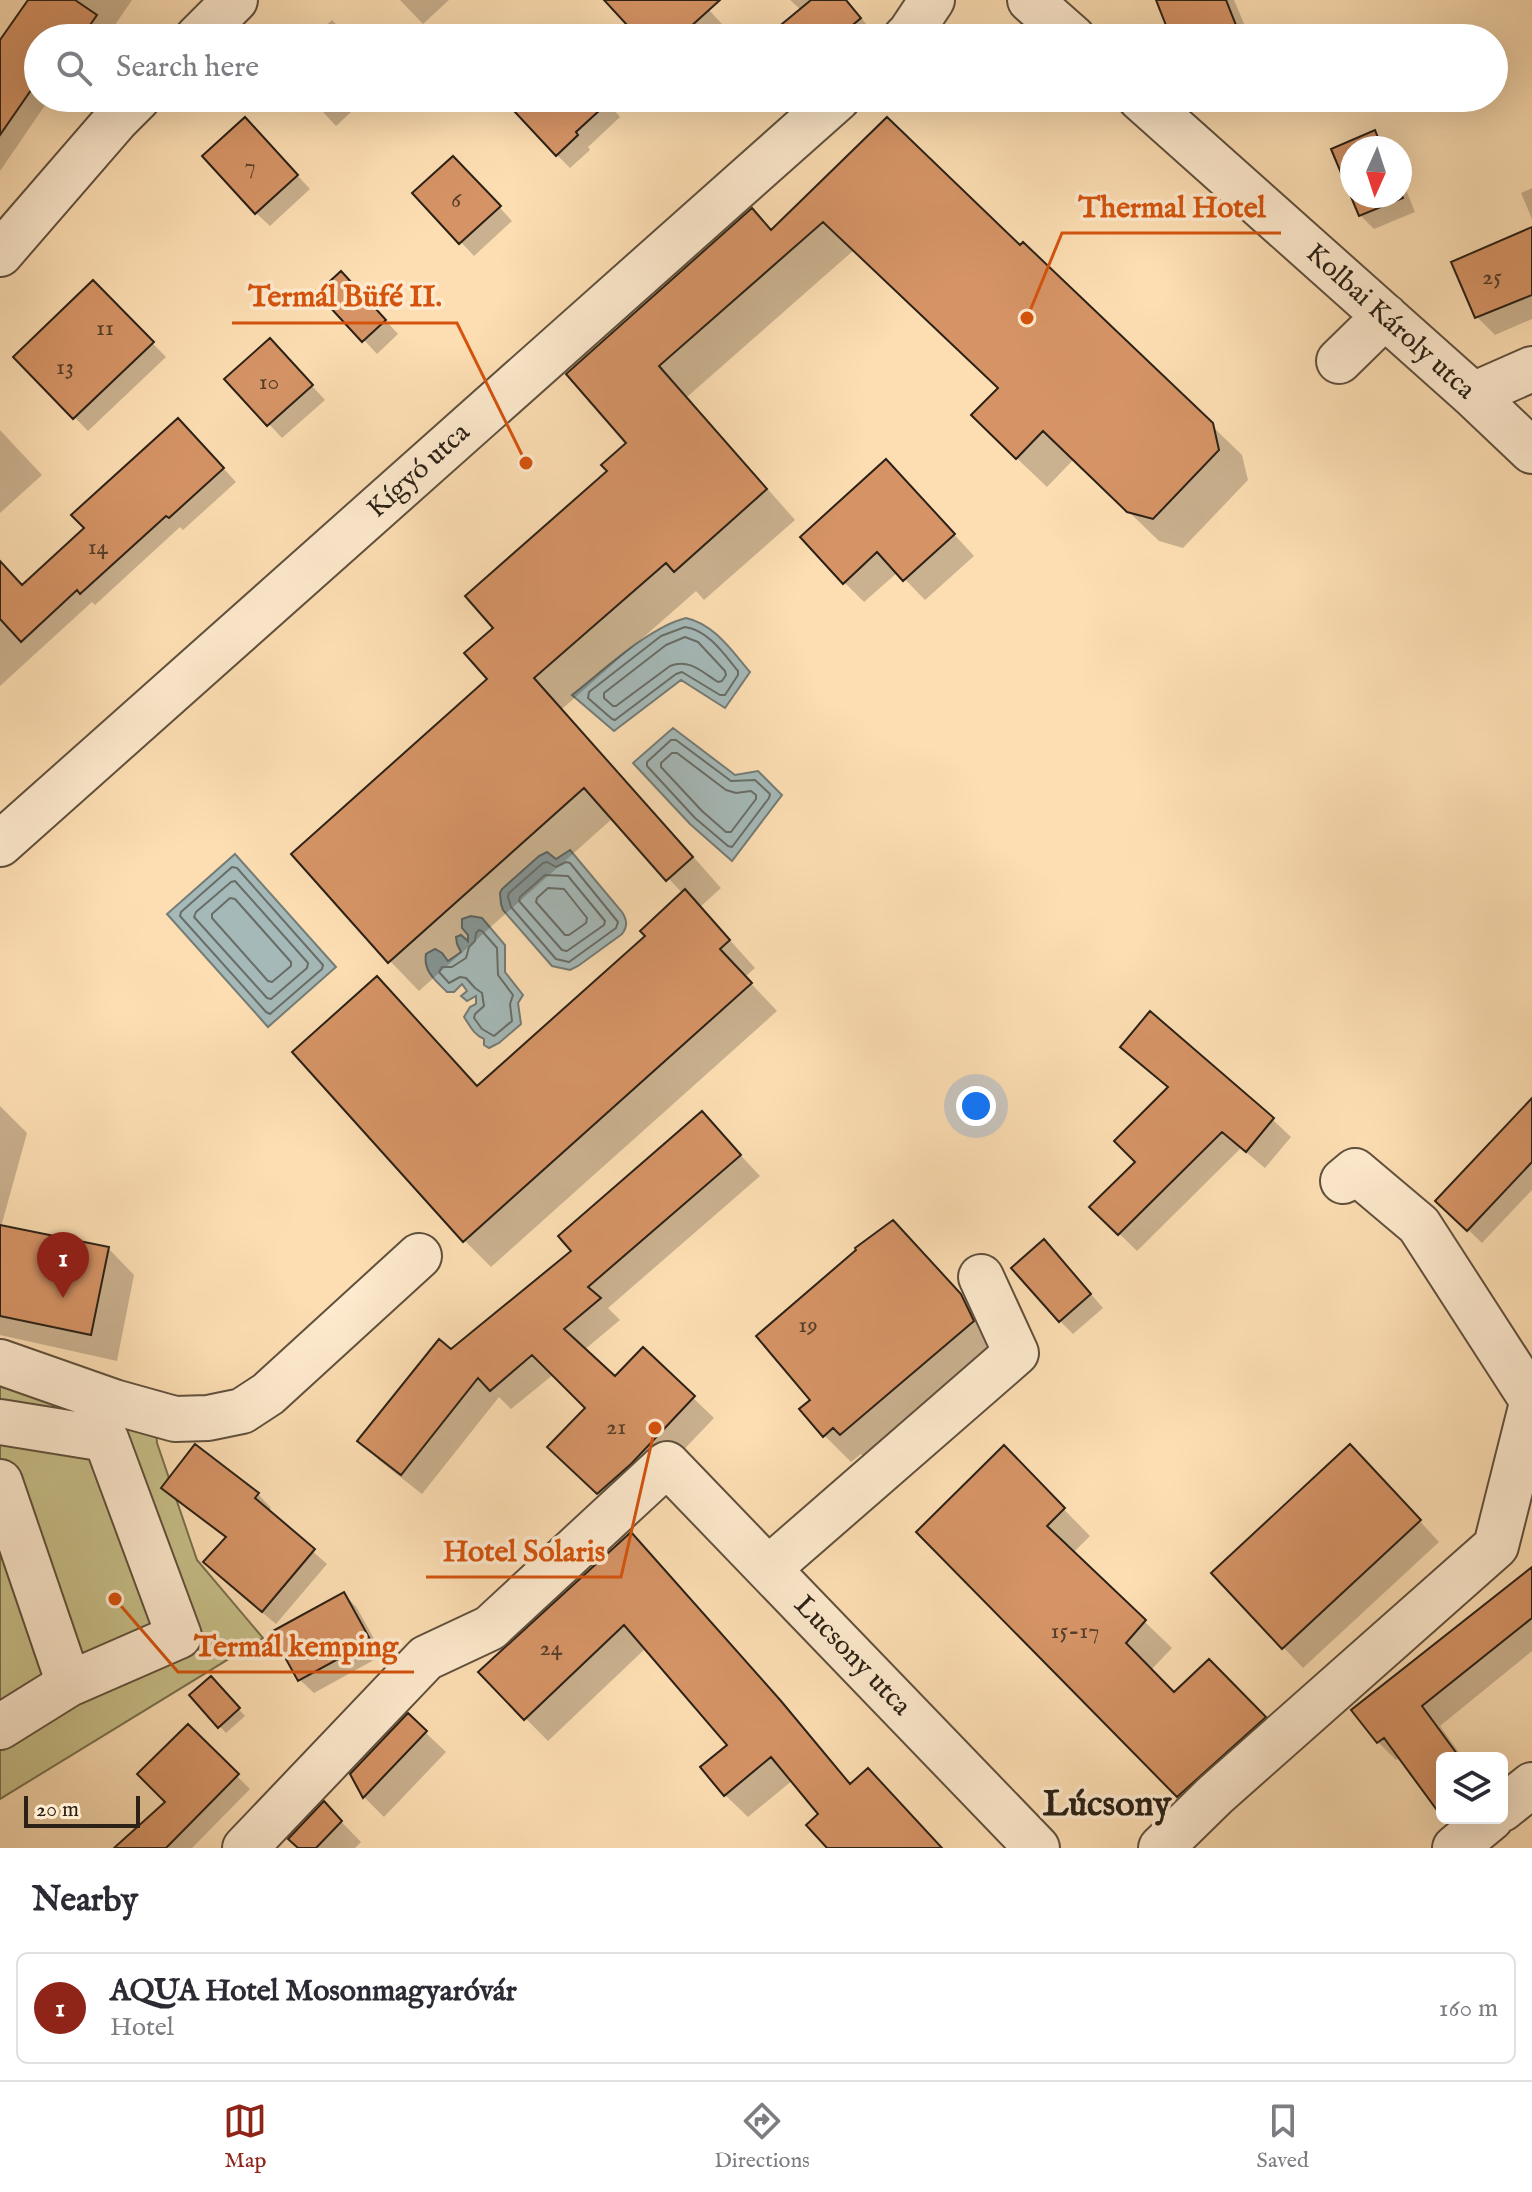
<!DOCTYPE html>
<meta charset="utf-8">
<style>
:root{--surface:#fff;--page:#f7f7f7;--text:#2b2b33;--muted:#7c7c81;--line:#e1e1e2;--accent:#8f2418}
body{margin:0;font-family:"IM FELL English",serif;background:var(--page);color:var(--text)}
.controls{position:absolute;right:24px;bottom:24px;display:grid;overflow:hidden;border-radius:12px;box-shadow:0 8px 32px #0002}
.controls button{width:72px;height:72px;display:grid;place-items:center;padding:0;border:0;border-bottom:2px solid var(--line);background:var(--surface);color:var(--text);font:40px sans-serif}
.compass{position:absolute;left:1340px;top:136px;width:72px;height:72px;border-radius:50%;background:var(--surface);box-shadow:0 8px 32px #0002;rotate:183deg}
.scale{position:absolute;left:24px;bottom:20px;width:116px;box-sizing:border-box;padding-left:8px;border:4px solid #2b2116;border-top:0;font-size:22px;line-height:28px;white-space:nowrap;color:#2b2116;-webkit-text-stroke:6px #feeace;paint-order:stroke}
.you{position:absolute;left:976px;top:1106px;width:28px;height:28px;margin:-20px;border:6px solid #fff;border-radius:50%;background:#1a73e8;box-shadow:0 0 0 12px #1a73e833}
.badge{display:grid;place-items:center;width:52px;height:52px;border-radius:50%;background:var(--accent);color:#fff;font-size:26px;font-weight:700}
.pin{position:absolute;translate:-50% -66px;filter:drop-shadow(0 2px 4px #0008)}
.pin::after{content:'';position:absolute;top:42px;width:28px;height:24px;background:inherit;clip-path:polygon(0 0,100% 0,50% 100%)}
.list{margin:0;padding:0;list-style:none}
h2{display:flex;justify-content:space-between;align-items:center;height:104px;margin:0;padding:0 32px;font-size:34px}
h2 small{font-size:26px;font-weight:400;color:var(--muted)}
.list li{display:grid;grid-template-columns:52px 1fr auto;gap:24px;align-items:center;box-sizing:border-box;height:112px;margin:0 16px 16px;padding:0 16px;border:2px solid var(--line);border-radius:12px}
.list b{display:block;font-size:30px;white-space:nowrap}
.list p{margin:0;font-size:26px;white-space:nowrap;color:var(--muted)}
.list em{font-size:26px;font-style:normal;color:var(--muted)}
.icon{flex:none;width:44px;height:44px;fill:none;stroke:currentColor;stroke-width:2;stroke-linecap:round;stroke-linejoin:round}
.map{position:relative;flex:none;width:1532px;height:1848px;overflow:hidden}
.search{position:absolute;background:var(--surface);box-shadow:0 8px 32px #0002;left:24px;right:24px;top:24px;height:88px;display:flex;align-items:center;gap:20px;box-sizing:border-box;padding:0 28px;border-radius:44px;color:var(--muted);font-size:30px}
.sheet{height:232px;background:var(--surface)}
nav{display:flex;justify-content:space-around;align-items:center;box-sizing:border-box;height:112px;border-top:2px solid var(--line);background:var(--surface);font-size:22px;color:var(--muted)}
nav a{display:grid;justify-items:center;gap:4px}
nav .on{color:var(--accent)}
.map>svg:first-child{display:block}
.green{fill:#c7bf88;stroke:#79704f;stroke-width:2}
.water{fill:#a5b9b8;stroke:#747c77;stroke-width:2}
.shadow{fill:#0003}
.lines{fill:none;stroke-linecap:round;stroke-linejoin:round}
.shore{stroke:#686d67;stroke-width:2}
.building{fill:#d69466;stroke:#2b2116;stroke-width:2}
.minor-casing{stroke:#60503d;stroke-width:48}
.minor{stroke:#feeace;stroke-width:44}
.labels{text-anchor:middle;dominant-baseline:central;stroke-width:7;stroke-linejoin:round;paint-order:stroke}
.number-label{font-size:24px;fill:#563e2a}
.street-label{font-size:28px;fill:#2b2116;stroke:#feeace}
.district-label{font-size:36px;font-weight:bold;fill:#2b2116;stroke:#feeace}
.leader{fill:none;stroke:#d5530d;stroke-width:3}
.callout-dot{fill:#d5530d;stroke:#feeace;stroke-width:3}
.callout-label{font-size:30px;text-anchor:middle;font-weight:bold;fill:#d5530d;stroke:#feeace;stroke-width:7;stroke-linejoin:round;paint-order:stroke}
</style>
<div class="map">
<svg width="1532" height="1848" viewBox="0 0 1532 1848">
<rect width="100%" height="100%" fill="#fddeb3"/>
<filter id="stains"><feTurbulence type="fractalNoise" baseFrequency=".0025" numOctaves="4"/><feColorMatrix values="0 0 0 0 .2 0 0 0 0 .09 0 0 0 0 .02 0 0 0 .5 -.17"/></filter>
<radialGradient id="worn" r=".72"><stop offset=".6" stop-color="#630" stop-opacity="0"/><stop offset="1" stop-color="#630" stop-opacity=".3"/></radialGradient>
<path class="green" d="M 0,1346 L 153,1394 L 157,1443 L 197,1560 L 263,1638 L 0,1799 Z"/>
<path class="water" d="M 686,618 C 714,624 732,651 750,672 L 725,708 L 681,680 L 614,731 L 572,695 C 603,671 649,627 686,618 Z
M 673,728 L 735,775 L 758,771 L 782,795 L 732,861 L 690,824 L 633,763 Z
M 570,850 L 622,912 C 627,920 628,926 622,934 L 578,966 L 570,970 L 552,966 L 503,910 L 501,904 L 500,893 L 502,889 L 539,856 L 547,852 L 556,859 Z
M 235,854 L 336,967 L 268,1027 L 167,914 Z
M 471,916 L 482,918 L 505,945 L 505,972 L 523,995 L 518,1003 L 521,1024 L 499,1043 L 489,1048 L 484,1045 L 484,1039 C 474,1035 470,1026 464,1017 L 470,1007 L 476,1004 L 476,996 L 467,1001 L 461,996 L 467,991 L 462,984 L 454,992 L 447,992 C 435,980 423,971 426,954 L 435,949 L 442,953 L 448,961 L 461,952 L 457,944 L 456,937 L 461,935 L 468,941 L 468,935 L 462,928 L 462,919 Z"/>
<path class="shadow" d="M 30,0 L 132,0 L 106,38 L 38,38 L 38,98 L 50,98 L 0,171 L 0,43 Z
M 400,0 L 449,0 L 423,24 Z
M 613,0 L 700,0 L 722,24 L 706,38 L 642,38 Z
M 790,0 L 846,0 L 873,32 L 866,38 L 768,38 L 801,10 Z
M 1158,0 L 1234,0 L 1250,38 L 1173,38 Z
M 332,20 L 349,38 L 313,38 Z
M 310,98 L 366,98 L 336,126 Z
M 518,98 L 603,98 L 620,117 L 588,147 L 590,150 L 570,168 L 557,155 Z
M 1242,98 L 1256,98 L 1246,102 Z
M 887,120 L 1211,425 L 1242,455 L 1248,480 L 1183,548 L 1159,541 L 1074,459 L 1047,487 L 1003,445 L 1000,388 L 854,250 L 687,397 L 795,520 L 704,600 L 696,591 L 562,709 L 721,888 L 700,907 L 755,968 L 745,977 L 777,1011 L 491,1267 L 464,1240 L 478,1088 L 648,936 L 683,894 L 613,818 L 419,991 L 390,961 L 294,854 L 490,679 L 496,628 L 629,443 L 568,374 L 773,232 Z
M 1375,132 L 1389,148 L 1352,148 L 1352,194 L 1334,150 Z
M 258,133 L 310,189 L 270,226 L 256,213 Z
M 467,172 L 512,221 L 474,256 L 415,193 Z
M 1400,175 L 1415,212 L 1374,229 L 1360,215 L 1353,196 L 1400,196 Z
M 1532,188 L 1532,219 L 1521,193 Z
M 1532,229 L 1532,319 L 1495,335 L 1477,317 Z
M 93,283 L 166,357 L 88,431 L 16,357 Z
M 355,287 L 398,334 L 377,354 L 364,340 Z
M 283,354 L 325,400 L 282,438 L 227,379 Z
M 0,430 L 42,475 L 0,513 Z
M 191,433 L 236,482 L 183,530 L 180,527 L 95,605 L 92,602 L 0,686 L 0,563 L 22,587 Z
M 906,482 L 974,556 L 925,600 L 898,572 L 864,602 L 844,582 Z
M 1150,1014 L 1273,1120 L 1291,1137 L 1265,1168 L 1241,1148 L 1137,1251 L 1092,1207 L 1137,1162 L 1169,1089 L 1122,1047 Z
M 0,1106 L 27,1133 L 1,1227 L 108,1248 L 134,1275 L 117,1361 L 0,1335 Z
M 702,1114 L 760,1176 L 608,1308 L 620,1320 L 584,1350 L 615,1379 L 643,1350 L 714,1418 L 651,1484 L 619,1513 L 570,1467 L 588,1408 L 554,1374 L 511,1409 L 499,1397 L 422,1494 L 380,1461 L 360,1441 L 451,1352 L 574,1251 Z
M 1532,1115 L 1532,1190 L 1482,1243 L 1438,1201 Z
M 919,1250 L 988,1323 L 999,1348 L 868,1460 L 861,1454 L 851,1462 L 824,1435 L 813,1400 Z
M 1057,1255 L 1103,1308 L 1073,1334 L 1060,1321 Z
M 1004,1448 L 1090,1536 L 1073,1553 L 1172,1648 L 1151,1670 L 1174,1695 L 1209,1661 L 1291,1744 L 1205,1822 L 919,1532 Z
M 1370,1467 L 1439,1542 L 1303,1668 L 1283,1647 Z
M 164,1488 L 258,1494 L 271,1508 L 268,1512 L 327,1564 L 276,1624 L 219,1576 L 227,1539 L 177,1501 Z
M 653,1557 L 803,1726 L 852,1785 L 941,1848 L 830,1848 L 821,1814 L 793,1780 L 748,1817 L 725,1795 L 730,1745 L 646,1648 L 548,1741 L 480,1672 Z
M 1532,1569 L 1532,1651 L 1440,1726 L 1463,1758 L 1442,1758 L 1442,1813 L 1401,1757 L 1396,1760 L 1378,1742 Z
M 344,1594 L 357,1608 L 383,1655 L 314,1693 L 300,1680 Z
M 210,1678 L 245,1716 L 226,1733 L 191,1695 Z
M 408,1716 L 446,1752 L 384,1817 L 364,1797 L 352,1775 Z
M 188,1727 L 250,1789 L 192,1848 L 117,1848 L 168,1802 Z
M 324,1804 L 361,1842 L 355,1848 L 300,1848 Z"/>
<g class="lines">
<path class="shore" d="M 685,627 C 708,630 724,654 738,671 L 738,675 L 725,695 L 720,695 L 682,672 L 676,674 L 615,720 L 612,719 L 588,698 L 589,692 L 661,636 Z
M 685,637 L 698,642 L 725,671 L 726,675 L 722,681 L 718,682 C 702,672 689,658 670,666 L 616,706 L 613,706 L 604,698 L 604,693 L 666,645 Z
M 671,740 L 676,740 L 731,781 L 755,780 L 770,794 L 769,798 L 732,847 L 728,846 L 695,818 L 647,766 L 647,762 Z
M 672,753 L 677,753 L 726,790 L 736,793 L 751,791 L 756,795 L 756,799 L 731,832 L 726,832 L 702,811 L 661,767 L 661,763 Z
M 547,862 L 556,867 L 566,862 L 570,863 L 618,922 L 616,928 L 569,962 L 556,959 L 511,907 L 508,897 L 509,893 L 543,863 Z
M 232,867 L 237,868 L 323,965 L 322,969 L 270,1014 L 266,1012 L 180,916 L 181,912 Z
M 545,875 L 568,876 L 605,921 L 604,925 L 567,951 L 562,950 L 519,901 L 520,897 Z
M 235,881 L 308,963 L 307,968 L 271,999 L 267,998 L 194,917 L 196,912 L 231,882 Z
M 548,888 L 564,889 L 587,918 L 586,923 L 569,935 L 565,935 L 536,902 L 537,898 Z
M 230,898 L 235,899 L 291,962 L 291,966 L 272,982 L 268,981 L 212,918 L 212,914 Z
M 479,930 L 482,931 L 497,948 L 498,975 L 513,995 L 510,1004 L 512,1021 L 494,1036 L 482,1029 L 474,1018 L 475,1014 L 484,1006 L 482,993 L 475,988 L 466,978 L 460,977 L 449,983 L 439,972 L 442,967 L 452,967 L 466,958 L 469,947 L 475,941 L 476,933 Z"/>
</g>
<path class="building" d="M 28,0 L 75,0 L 97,15 L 81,38 L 38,38 L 38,80 L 0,135 L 0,40 Z
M 604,0 L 720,0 L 678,38 L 639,38 Z
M 811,0 L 846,0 L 861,18 L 837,38 L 765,38 Z
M 1156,0 L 1226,0 L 1241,38 L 1171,38 Z
M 502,98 L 613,98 L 576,132 L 578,135 L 556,156 Z
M 245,117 L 298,175 L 255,214 L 202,156 Z
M 887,117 L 1020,245 L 1023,242 L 1213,423 L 1219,450 L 1153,519 L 1127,512 L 1043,431 L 1016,459 L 971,415 L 998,388 L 823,222 L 659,366 L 767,489 L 674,572 L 666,563 L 534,678 L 693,857 L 666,881 L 584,788 L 388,963 L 291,854 L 487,679 L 464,653 L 493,628 L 465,596 L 607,471 L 601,465 L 626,443 L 566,374 L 752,208 L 771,230 Z
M 1375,130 L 1382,148 L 1352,148 L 1352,196 L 1400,196 L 1400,191 L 1403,198 L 1359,216 L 1331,149 Z
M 453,156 L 501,206 L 459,244 L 412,193 Z
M 1532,227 L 1532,295 L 1475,318 L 1451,262 Z
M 341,271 L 386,320 L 362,342 L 317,293 Z
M 93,280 L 154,342 L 73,419 L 13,357 Z
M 270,338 L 313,385 L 267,426 L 224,379 Z
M 178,418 L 224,468 L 169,518 L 166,516 L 80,594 L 77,590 L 21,642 L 0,619 L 0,561 L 22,585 L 84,528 L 71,515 Z
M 886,459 L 955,534 L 903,581 L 877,552 L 843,584 L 800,537 Z
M 685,889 L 730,940 L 720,949 L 752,983 L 463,1242 L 292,1052 L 377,976 L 477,1086 L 645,936 L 640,931 Z
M 1150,1011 L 1274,1118 L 1246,1152 L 1222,1132 L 1118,1235 L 1089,1207 L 1135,1162 L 1114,1141 L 1168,1087 L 1120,1047 Z
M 1532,1098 L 1532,1162 L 1467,1231 L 1435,1201 Z
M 702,1111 L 741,1155 L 588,1287 L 601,1298 L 564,1329 L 615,1376 L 643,1347 L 695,1396 L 631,1464 L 597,1494 L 547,1447 L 585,1408 L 532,1355 L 490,1391 L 478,1378 L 401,1475 L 357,1441 L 439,1339 L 451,1349 L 571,1251 L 558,1236 Z
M 893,1220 L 961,1294 L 974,1321 L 840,1435 L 833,1428 L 823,1437 L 799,1409 L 810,1400 L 756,1336 L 856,1250 L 855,1248 Z
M 0,1225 L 109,1247 L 91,1335 L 0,1316 Z
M 1044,1239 L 1091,1294 L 1059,1322 L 1011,1268 Z
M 195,1444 L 259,1493 L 255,1498 L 315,1549 L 262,1612 L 203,1562 L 226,1537 L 161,1488 Z
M 1350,1444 L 1421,1520 L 1282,1649 L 1211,1573 Z
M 1004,1445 L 1065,1508 L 1047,1526 L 1146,1620 L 1126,1643 L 1174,1692 L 1209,1659 L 1266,1717 L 1177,1797 L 916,1532 Z
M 631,1532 L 781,1701 L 850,1784 L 868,1768 L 942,1848 L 827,1848 L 806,1825 L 818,1814 L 771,1757 L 724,1796 L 700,1767 L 727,1745 L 624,1625 L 524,1720 L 478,1672 Z
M 1532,1567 L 1532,1618 L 1422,1706 L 1460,1758 L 1442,1758 L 1442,1817 L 1384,1738 L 1377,1743 L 1351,1710 Z
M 344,1592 L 371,1641 L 298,1681 L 271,1632 Z
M 211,1676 L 240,1708 L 218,1728 L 189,1695 Z
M 408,1713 L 427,1731 L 363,1798 L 350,1774 Z
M 188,1724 L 239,1774 L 166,1848 L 114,1848 L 165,1802 L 137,1774 Z
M 324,1801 L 342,1821 L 316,1848 L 298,1848 L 288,1839 Z"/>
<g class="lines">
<defs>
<path id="minor" d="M 1030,0 L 1073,38
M 197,38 L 235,0
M 905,38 L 910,33 L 932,0
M 1140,98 L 1473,395 L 1532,451
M 0,254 L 116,120 L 138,98
M 1339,361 L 1385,316
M 1473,395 L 1532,369
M 0,844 L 838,98
M 1343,1181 L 1355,1171 L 1419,1225 L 1532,1400
M 0,1362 L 114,1402 L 175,1419 L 208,1418 L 242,1411 L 268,1394 L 419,1256
M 0,1422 L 106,1439 L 179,1636 L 69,1684 L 0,1727
M 0,1482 L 69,1684
M 768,1569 L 1016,1353 L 981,1277
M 1502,1809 L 1532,1785
M 245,1848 L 426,1658 L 490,1628 L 667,1464 L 1037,1848
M 1161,1848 L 1215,1795 L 1496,1546 L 1532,1403
M 1455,1848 L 1491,1818"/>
</defs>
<use href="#minor" class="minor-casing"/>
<use href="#minor" class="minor"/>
</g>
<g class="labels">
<g class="number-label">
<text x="250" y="166">7</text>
<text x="456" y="200">6</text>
<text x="1492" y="277">25</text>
<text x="105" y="328">11</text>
<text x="65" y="367">13</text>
<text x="269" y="382">10</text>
<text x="98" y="547">14</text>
<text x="808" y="1325">19</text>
<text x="616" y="1427">21</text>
<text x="1075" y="1631">15-17</text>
<text x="551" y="1648">24</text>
</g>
<g class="street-label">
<text transform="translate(1390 322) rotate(42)">Kolbai Károly utca</text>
<text transform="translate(419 471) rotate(-42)">Kígyó utca</text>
<text transform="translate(852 1656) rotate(46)">Lucsony utca</text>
</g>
<g class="district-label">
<text x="1107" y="1805">Lúcsony</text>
</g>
</g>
<path class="leader" d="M1027 318L1062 233H1281M526 463L457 323H232M655 1428L621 1577H426M115 1599L178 1672H414"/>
<g class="callout-dot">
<circle cx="1027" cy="318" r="8"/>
<circle cx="526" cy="463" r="8"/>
<circle cx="655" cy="1428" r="8"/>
<circle cx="115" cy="1599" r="8"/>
</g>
<g class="callout-label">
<text x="1172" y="217">Thermal Hotel</text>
<text x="345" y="306">Termál Büfé II.</text>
<text x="524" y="1561">Hotel Solaris</text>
<text x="296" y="1656">Termál kemping</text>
</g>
<rect width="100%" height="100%" filter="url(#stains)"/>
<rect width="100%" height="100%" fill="url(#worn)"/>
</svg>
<div class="controls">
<button><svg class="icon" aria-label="layers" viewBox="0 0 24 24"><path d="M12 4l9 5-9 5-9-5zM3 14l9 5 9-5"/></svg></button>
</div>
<svg class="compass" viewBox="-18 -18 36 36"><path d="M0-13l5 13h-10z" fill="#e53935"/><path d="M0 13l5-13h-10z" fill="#7c7c81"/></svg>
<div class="scale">20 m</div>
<div class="you"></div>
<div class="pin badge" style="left:63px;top:1298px">1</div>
<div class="search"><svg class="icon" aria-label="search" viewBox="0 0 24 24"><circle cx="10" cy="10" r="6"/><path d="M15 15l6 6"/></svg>Search here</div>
</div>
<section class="sheet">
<h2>Nearby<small></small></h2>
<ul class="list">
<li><span class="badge">1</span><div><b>AQUA Hotel Mosonmagyaróvár</b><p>Hotel</p></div><em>160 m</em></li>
</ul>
</section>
<nav>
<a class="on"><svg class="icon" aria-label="map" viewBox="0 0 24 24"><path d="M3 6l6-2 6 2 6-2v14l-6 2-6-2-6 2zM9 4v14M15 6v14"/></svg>Map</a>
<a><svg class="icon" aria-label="directions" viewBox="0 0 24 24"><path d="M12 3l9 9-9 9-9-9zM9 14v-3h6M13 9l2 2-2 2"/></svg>Directions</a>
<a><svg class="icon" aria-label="saved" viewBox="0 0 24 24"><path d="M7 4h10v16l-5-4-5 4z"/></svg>Saved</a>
</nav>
